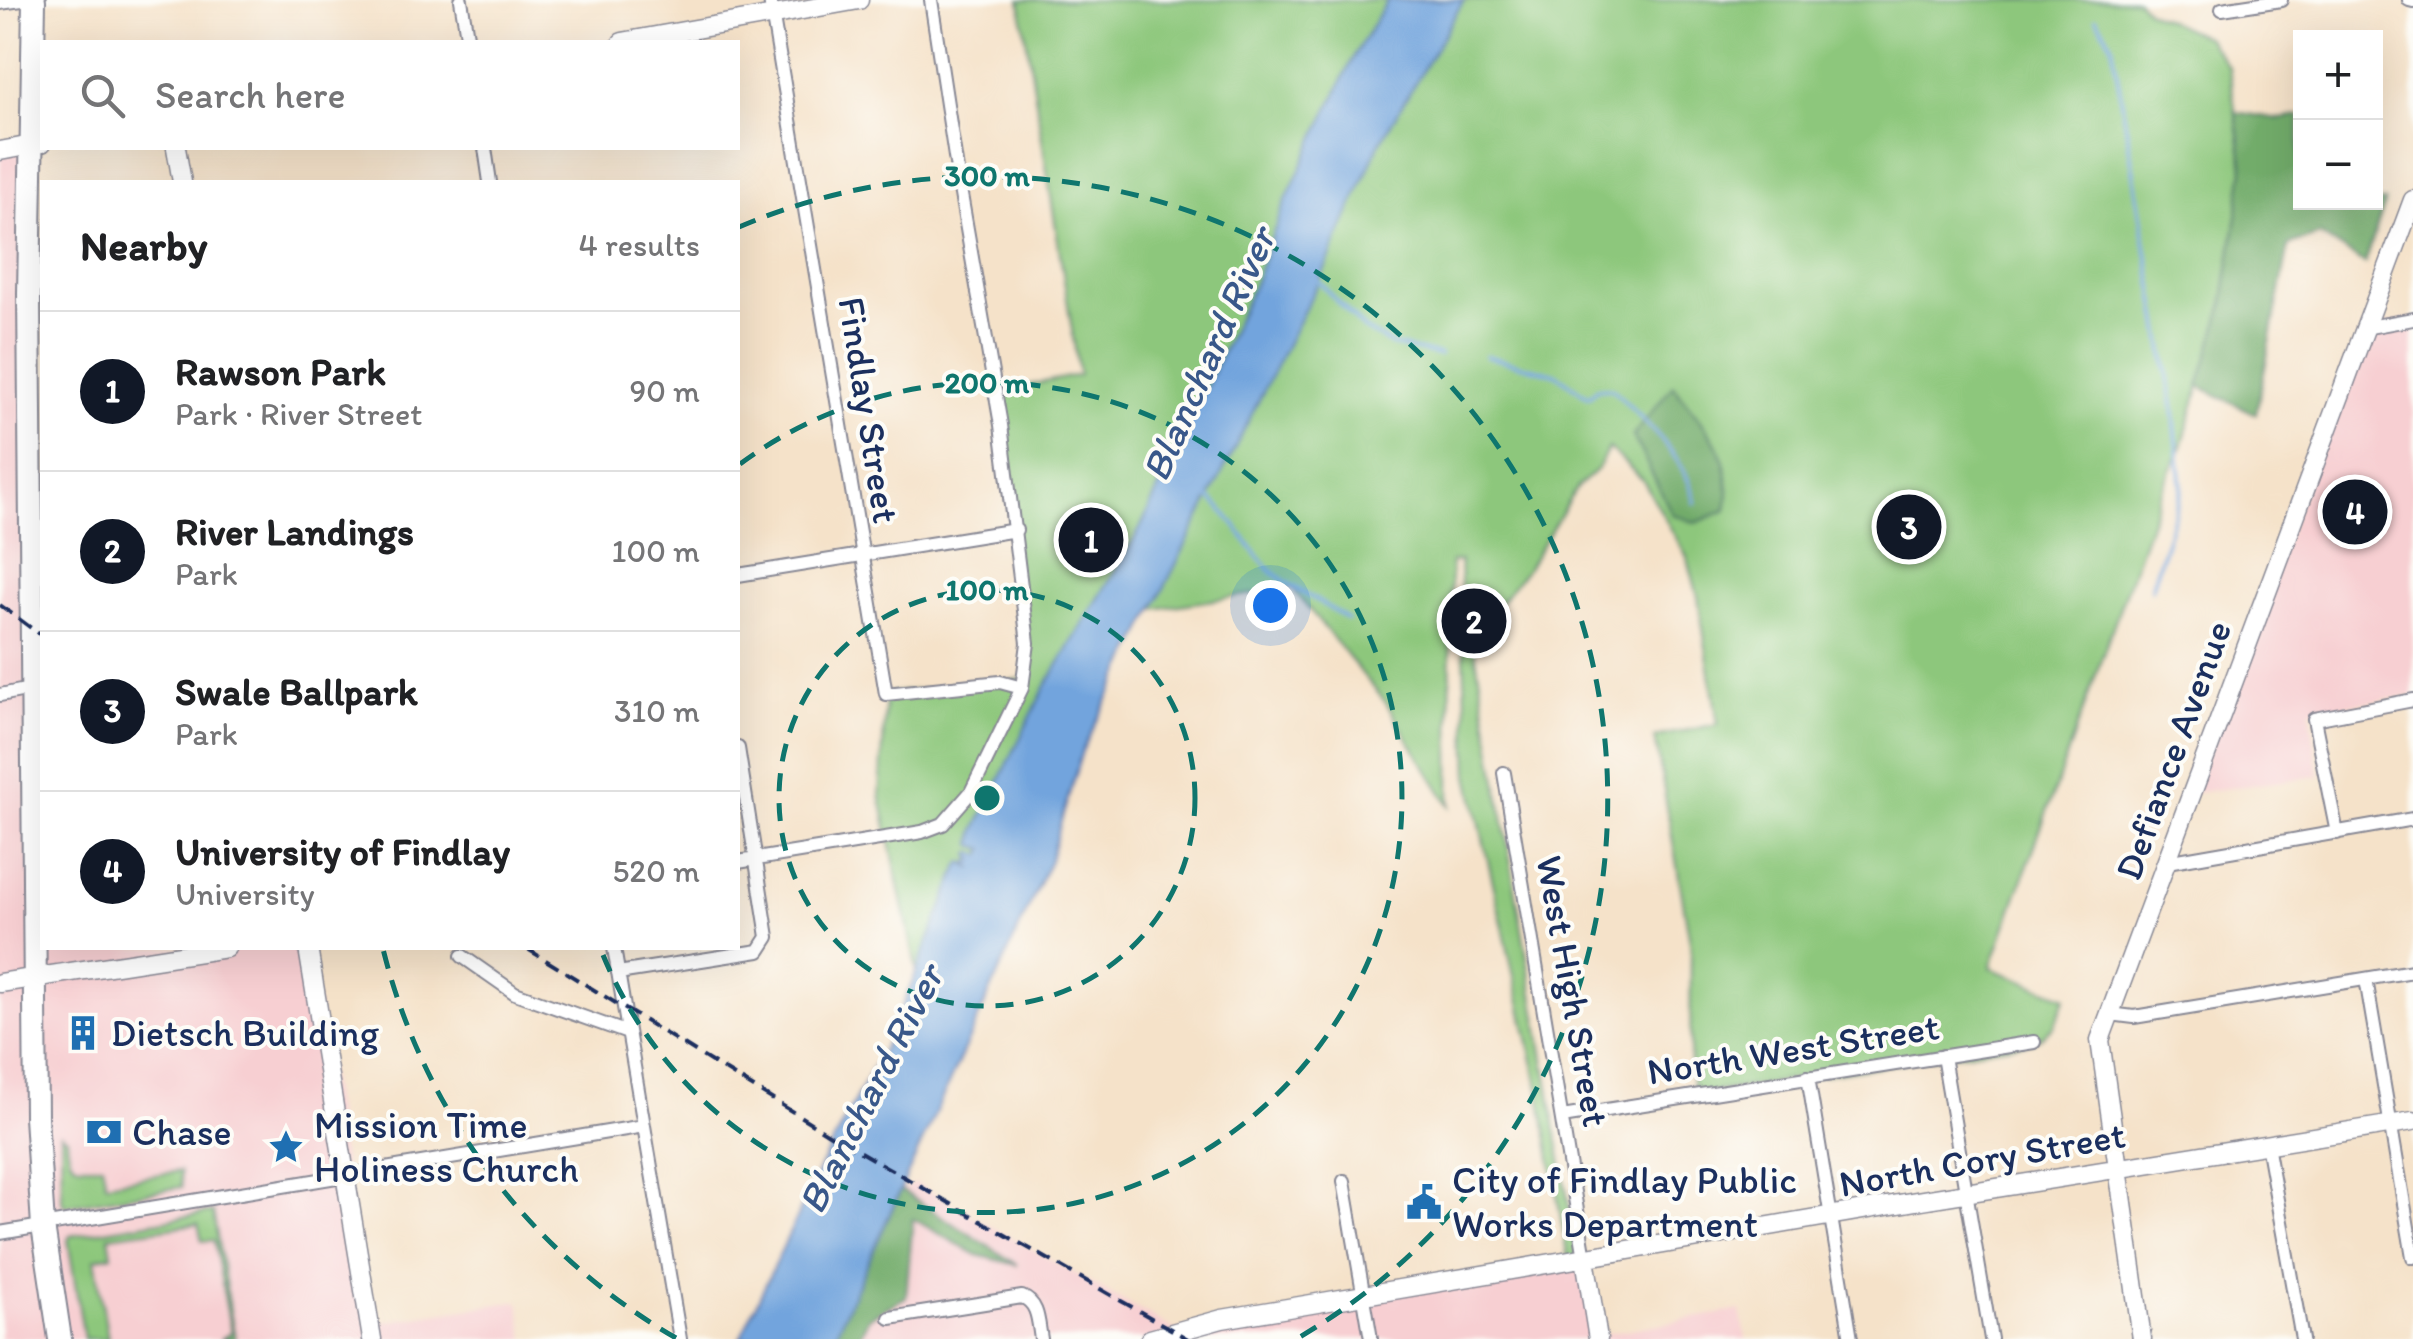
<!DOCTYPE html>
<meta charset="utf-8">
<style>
:root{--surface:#fff;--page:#f2f2f2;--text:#202124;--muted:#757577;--line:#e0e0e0;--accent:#111827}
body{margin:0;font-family:Itim,sans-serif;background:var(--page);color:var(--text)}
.controls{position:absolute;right:30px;top:30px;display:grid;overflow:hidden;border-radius:0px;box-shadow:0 10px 40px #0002}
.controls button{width:90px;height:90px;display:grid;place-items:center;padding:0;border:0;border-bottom:2px solid var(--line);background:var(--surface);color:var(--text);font:50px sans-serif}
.you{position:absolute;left:1270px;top:605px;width:35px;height:35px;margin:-25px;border:8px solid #fff;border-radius:50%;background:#1a73e8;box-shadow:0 0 0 15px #1a73e833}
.badge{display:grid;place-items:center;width:65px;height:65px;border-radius:50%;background:var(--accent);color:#fff;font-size:32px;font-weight:700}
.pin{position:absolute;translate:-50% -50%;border:5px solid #fff;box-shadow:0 2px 10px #0006}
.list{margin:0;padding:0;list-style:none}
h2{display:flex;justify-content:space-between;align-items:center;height:130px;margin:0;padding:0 40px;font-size:42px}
h2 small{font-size:32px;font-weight:400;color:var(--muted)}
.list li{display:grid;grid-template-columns:65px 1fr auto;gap:30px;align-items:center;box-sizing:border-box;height:160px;padding:0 40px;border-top:2px solid var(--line)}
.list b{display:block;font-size:38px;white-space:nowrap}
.list p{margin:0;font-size:32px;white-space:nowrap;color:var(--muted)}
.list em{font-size:32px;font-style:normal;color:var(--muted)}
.icon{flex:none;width:55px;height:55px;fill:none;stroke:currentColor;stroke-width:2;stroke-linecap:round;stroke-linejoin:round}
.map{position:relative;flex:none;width:2413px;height:1339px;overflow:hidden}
.search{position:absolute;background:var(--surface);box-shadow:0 10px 40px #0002;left:40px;top:40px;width:700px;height:110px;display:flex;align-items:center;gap:25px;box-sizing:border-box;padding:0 35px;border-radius:0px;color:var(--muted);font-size:38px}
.panel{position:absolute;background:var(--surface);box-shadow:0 10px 40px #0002;left:40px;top:180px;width:700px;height:770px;border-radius:0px}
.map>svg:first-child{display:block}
.built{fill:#f7cfd2}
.green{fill:#8dc77b;stroke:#547b6c;stroke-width:2.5}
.forest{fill:#72ac6b;stroke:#466e64;stroke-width:2.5}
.water{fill:#72a4dd;stroke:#466a9e;stroke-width:2.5}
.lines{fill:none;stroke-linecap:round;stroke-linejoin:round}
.stream{stroke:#72a4dd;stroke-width:4}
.minor-casing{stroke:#888894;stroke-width:16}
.tertiary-casing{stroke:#888894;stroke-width:21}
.secondary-casing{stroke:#888894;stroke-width:21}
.trunk-casing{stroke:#888894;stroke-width:26}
.minor{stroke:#fff;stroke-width:12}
.tertiary{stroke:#fff;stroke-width:18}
.secondary{stroke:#fff;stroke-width:18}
.trunk{stroke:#fff;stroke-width:22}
.rail{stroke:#1b2f5e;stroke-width:4;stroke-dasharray:15 8;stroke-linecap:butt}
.ring{fill:none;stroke:#0f766e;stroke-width:5;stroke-dasharray:18 12}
.labels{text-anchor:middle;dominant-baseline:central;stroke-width:8;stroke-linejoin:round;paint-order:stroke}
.street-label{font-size:38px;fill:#1b2f5e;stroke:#fdfcf7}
.poi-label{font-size:38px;fill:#1b2f5e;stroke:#fdfcf7;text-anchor:start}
.water-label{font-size:40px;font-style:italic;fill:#39588a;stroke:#fdfcf7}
.centre{fill:#0f766e;stroke:#fdfcf7;stroke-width:5}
.ring-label{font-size:30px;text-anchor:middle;font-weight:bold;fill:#0f766e;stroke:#fdfcf7;stroke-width:8;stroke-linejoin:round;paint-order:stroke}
</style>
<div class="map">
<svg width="2413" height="1339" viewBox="0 0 2413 1339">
<rect width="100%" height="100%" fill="#fdfcf7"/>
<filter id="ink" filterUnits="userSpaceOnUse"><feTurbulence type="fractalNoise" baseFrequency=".01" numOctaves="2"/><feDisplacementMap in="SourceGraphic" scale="20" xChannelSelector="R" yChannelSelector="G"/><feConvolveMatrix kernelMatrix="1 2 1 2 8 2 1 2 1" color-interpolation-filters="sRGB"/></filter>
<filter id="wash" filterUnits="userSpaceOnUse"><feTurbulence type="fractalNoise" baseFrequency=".0048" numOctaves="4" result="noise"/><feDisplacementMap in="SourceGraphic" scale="40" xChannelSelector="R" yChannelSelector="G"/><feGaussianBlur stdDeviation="2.25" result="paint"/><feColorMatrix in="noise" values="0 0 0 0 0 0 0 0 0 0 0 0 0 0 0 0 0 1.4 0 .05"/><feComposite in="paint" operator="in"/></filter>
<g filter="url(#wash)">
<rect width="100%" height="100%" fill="#f5e2c9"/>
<path class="built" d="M 31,145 L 31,542 L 42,541 L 42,948 L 308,948 L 370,1324 L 519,1301 L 525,1339 L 0,1339 L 0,151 Z
M 2413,319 L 2413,696 L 2310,710 L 2319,776 L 2193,793 L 2364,328 Z
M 915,1183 L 1178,1332 L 1585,1258 L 1598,1335 L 1741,1310 L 1746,1339 L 833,1339 L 901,1190 Z"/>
<path class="green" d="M 1020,0 L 2137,0 L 2148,11 L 2207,38 L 2229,68 L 2244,170 L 2223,308 L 2182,446 L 2160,495 L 1991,968 L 2066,997 L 2054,1026 L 2034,1042 L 1694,1095 L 1690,1064 L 1691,948 L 1655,737 L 1718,724 L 1698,597 L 1688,559 L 1643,480 L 1609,448 L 1597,469 L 1577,487 L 1529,566 L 1475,634 L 1475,651 L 1578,1259 L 1568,1260 L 1539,1088 L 1469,776 L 1460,561 L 1451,562 L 1450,806 L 1386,703 L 1292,588 L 1154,609 L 1137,604 L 952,1014 L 917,972 L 880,794 L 886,694 L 1023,679 L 1027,652 L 995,392 L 1079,375 Z
M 61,1134 L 67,1138 C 69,1171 75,1164 102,1165 L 106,1183 L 180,1171 L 182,1187 L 65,1206 L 62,1201 Z
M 213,1212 L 235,1339 L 220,1339 L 231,1333 L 214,1240 L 202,1241 L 198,1224 L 109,1236 L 112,1255 L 95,1259 L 108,1339 L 84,1339 L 68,1240 L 70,1236 Z"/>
<path class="forest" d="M 2236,112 L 2279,119 L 2300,116 L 2300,202 L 2385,202 L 2365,264 L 2320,235 L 2289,245 L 2256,414 L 2199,386 L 2223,307 L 2244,170 Z
M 1673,385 C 1704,427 1737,454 1726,510 L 1696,523 L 1672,514 L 1633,436 Z
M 901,1190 L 1018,1265 L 977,1255 L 913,1219 L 906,1297 L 868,1318 L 859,1339 L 833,1339 Z"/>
<path class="water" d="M 1388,0 L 1464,0 L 1379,144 L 1325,269 L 1082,751 L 1049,862 L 833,1339 L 740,1339 L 825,1157 L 895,1025 L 959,866 L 963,862 L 973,869 L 968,862 L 974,860 L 970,855 L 973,852 L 982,855 L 985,849 L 973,845 L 975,831 L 1044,689 L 1139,531 L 1254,284 L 1285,202 L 1355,54 Z"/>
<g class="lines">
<path class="stream" d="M 2096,18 L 2112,44 L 2173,406 L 2182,489 L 2151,589
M 1315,278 L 1364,329 L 1392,345 L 1439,355
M 1486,356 L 1556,374 L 1588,397 L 1598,388 L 1613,389 C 1643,421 1689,459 1695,503
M 1207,496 C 1235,517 1248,550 1274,573 C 1297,593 1324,602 1347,620"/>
</g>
</g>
<g filter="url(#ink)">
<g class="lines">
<defs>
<path id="minor" d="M 461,0 L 468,42
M 770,0 L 886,694 L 1000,682 L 1022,688
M 2409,0 L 2413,1
M 0,3 L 22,0
M 2222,9 L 2281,0
M 485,148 L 490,182
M 2364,328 L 2413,319
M 738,575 L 1016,530
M 0,695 L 31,689
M 1504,773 L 1585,1258
M 2337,833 L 2314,719 L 2413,700
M 738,862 L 922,832 L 943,824 L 971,792 L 1022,688 L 1028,643 L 1001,425 L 959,183 L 931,0
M 2167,862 L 2413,819
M 614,948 L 680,1339
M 462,956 L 515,993 L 628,1033
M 618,973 L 759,951 L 768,937 L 738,748
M 2366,979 L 2413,1257
M 2110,1014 L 2134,1017 L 2413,971
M 1943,1056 L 1991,1339
M 1808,1077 L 1851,1339
M 1562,1117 L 2034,1042
M 2267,1144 L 2302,1339
M 1344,1181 L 1371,1339
M 0,1233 L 644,1126
M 890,1318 L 1022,1297 C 1039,1303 1038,1323 1041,1339"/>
<path id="tertiary" d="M 176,148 L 182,182
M 308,948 L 372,1339
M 0,983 L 226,948
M 1585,1258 L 1598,1339
M 1150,1339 L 1222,1319 L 1282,1309 L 1922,1200 L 2413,1121
M 2142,1339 L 2100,1040 L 2413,200"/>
<path id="secondary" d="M 622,42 L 859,0
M 0,151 L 42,143"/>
<path id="trunk" d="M 34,0 L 29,294 L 36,1117 L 43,1226 L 60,1339"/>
</defs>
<use href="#minor" class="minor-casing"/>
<use href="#tertiary" class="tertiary-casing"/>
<use href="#secondary" class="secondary-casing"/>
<use href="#trunk" class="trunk-casing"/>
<use href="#minor" class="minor"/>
<use href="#tertiary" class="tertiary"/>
<use href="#secondary" class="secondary"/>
<use href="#trunk" class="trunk"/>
<path class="rail" d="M 0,605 L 42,636
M 526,948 L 832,1136 L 1188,1339"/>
</g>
</g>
<g class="ring">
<circle cx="987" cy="798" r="208"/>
<path d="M740 464A415 415 0 1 1 601 950"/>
<path d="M676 1338A623 623 0 0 1 383 949M739 227A623 623 0 0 1 1298 1338"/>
</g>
<defs>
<symbol id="building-bare" viewBox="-9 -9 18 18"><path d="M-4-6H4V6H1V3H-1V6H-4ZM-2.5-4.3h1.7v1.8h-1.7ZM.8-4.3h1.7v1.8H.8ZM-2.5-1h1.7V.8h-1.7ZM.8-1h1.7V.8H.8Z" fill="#1f6fb2" stroke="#fdfcf7" stroke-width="2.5" paint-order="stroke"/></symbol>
<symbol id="bank-bare" viewBox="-9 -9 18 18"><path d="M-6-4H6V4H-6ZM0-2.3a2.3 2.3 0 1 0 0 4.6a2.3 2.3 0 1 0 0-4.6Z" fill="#1f6fb2" stroke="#fdfcf7" stroke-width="2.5" paint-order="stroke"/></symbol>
<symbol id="sight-bare" viewBox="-9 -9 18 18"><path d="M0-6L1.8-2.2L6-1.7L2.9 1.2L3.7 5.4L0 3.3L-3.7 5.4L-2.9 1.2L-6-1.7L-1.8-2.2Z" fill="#1f6fb2" stroke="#fdfcf7" stroke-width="2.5" paint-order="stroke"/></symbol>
<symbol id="civic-bare" viewBox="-9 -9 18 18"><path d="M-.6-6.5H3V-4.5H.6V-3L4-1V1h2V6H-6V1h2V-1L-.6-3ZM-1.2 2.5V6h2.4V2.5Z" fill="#1f6fb2" stroke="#fdfcf7" stroke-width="2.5" paint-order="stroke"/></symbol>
</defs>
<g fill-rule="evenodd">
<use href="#building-bare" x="58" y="1008" width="50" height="50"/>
<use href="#bank-bare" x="79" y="1107" width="50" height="50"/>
<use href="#sight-bare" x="261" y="1122" width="50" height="50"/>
<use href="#civic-bare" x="1399" y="1177" width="50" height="50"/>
</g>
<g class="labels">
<g class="street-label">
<text transform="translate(869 410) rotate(81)">Findlay Street</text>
<text transform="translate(2173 750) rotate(-70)">Defiance Avenue</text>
<text transform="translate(1573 991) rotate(80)">West High Street</text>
<text transform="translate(1793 1049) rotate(-9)">North West Street</text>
<text transform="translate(1982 1159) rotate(-10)">North Cory Street</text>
</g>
<g class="poi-label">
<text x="111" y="1033">Dietsch Building</text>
<text x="314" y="1125">Mission Time<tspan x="314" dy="44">Holiness Church</tspan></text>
<text x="132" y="1132">Chase</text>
<text x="1452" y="1180">City of Findlay Public<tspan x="1452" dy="44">Works Department</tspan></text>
</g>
<g class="water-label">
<text transform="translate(1208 354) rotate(-66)">Blanchard River</text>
<text transform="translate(870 1089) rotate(-63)">Blanchard River</text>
</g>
</g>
<circle cx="987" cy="798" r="15" class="centre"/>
<g class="ring-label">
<text x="987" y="186">300 m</text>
<text x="987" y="393">200 m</text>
<text x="987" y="600">100 m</text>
</g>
</svg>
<div class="controls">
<button>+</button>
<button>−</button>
</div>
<div class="you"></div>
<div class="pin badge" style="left:1091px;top:540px">1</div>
<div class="pin badge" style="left:1474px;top:621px">2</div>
<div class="pin badge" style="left:1909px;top:527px">3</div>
<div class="pin badge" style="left:2355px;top:512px">4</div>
<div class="search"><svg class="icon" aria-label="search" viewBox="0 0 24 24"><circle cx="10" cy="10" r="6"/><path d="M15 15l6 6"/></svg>Search here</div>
<section class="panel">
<h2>Nearby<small>4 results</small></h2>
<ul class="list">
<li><span class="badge">1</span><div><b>Rawson Park</b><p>Park · River Street</p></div><em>90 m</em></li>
<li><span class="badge">2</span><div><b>River Landings</b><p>Park</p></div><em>100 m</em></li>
<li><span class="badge">3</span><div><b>Swale Ballpark</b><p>Park</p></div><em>310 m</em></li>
<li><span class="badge">4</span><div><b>University of Findlay</b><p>University</p></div><em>520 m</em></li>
</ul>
</section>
</div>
